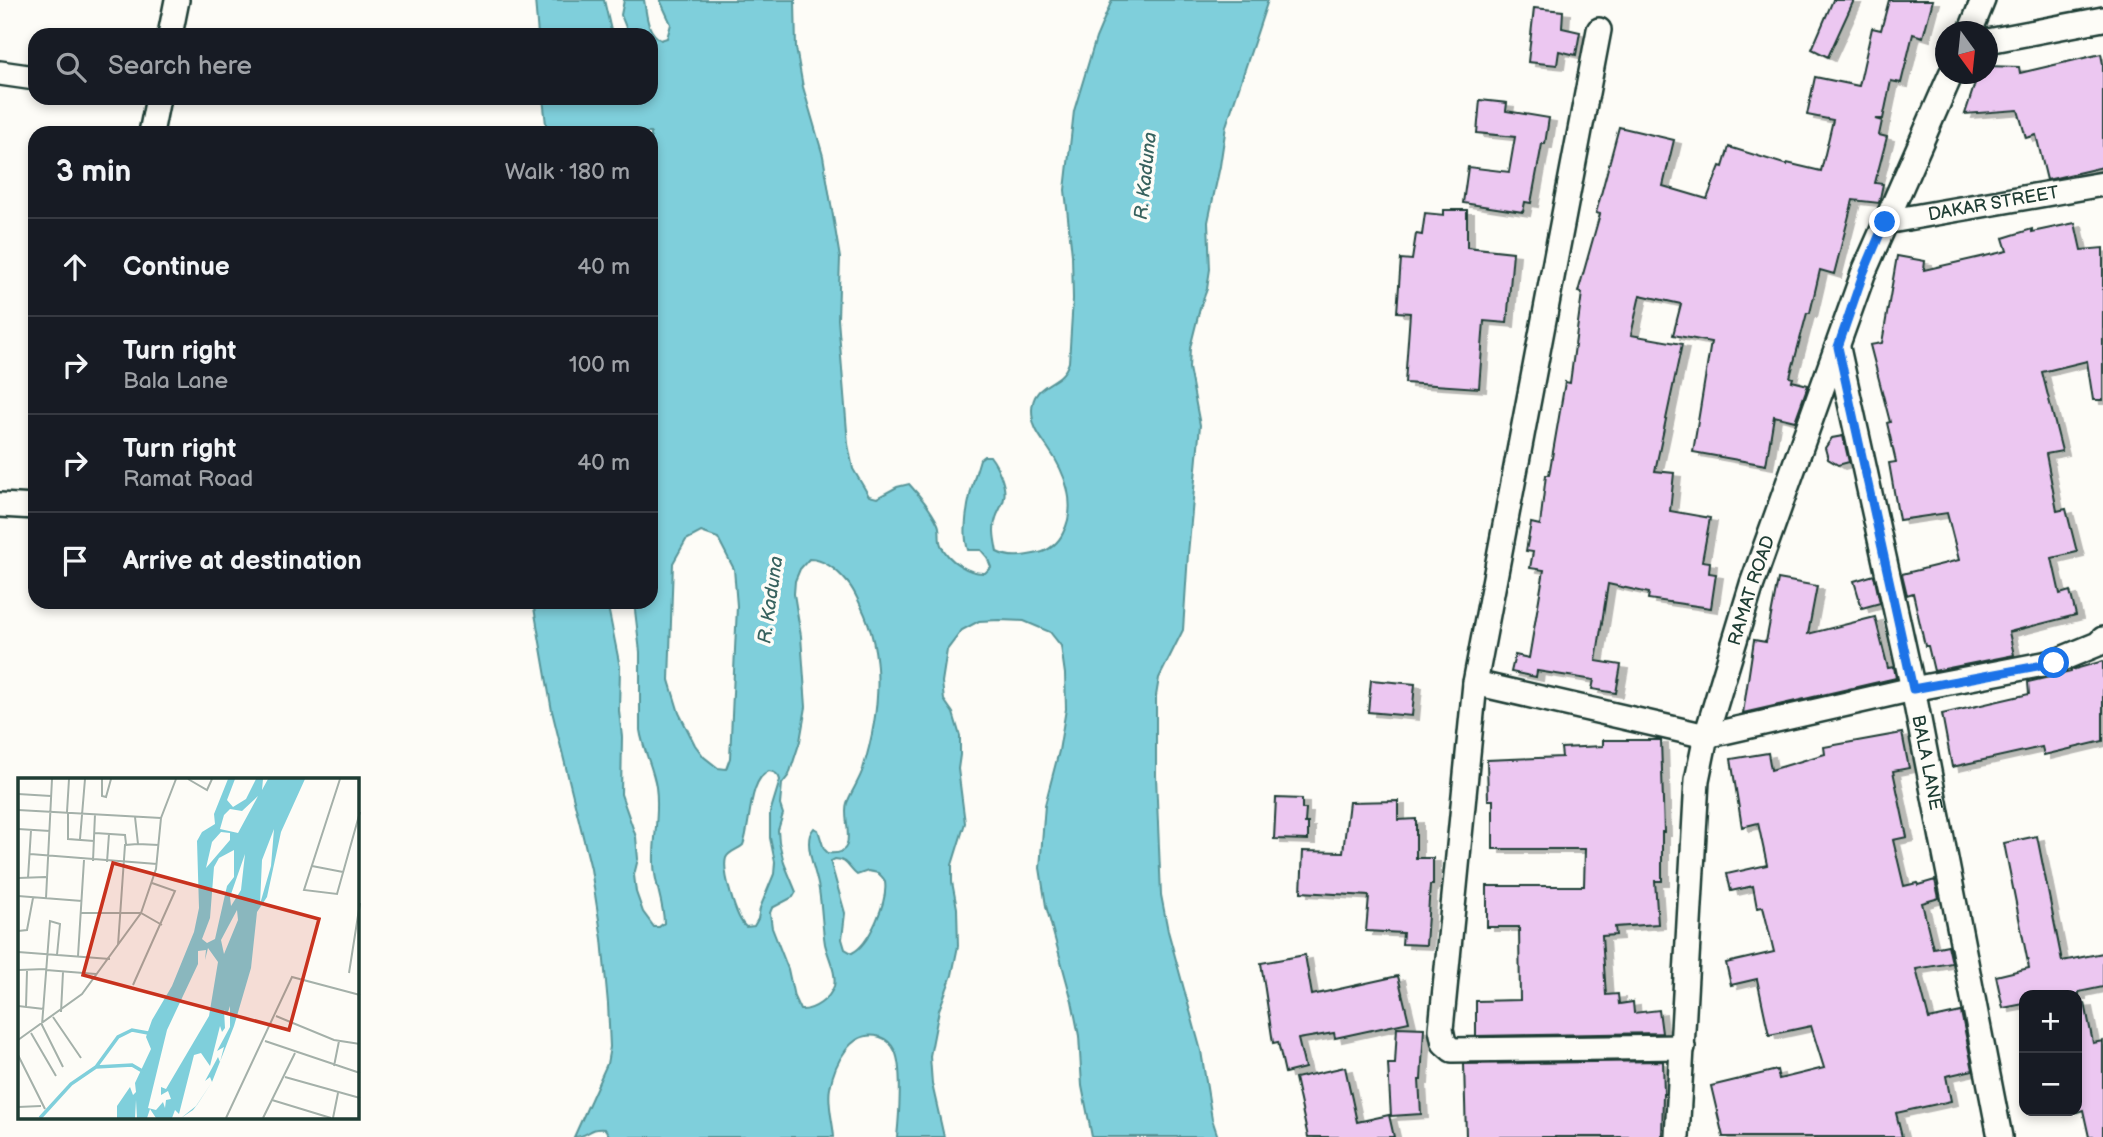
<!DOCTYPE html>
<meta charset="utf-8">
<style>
:root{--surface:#171b24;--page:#242831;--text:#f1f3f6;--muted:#9ea1a6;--line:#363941}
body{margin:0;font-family:"Balsamiq Sans",sans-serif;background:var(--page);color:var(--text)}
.controls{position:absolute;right:21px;bottom:21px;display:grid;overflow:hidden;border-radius:14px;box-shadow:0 4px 10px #0003}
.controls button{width:63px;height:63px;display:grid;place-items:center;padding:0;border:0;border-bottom:2px solid var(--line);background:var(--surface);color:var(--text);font:35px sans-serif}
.compass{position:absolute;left:1935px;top:21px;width:63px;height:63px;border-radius:50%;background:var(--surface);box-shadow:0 4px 10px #0003;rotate:165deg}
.stop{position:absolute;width:21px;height:21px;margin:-16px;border:5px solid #1a73e8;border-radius:50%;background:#fff}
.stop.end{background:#1a73e8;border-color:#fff;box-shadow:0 2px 7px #0008}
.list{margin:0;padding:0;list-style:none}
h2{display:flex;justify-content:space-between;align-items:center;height:91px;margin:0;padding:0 28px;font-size:30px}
h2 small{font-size:23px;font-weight:400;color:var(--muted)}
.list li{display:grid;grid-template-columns:46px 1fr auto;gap:21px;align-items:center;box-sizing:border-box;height:98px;padding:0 28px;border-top:2px solid var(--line)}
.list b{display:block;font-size:26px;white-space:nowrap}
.list p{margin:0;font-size:23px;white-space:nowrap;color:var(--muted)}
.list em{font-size:23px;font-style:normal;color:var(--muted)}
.icon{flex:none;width:38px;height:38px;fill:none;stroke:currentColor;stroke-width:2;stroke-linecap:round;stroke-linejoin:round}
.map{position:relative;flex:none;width:2103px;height:1137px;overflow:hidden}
.search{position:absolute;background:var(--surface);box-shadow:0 4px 10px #0003;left:28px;top:28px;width:630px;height:77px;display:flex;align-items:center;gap:18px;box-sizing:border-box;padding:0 24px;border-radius:21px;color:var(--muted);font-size:26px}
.panel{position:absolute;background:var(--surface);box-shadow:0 4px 10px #0003;left:28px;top:126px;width:630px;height:483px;border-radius:21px}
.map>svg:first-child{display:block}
.water{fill:#7fcfdb;stroke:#599598;stroke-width:2;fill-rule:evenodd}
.building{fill:#ecc7f1;stroke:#1f3d34;stroke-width:2;filter:url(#shadow)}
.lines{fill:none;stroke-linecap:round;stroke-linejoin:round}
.minor-casing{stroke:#1f3d34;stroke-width:28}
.minor{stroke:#fdfcf7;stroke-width:23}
.route{stroke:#1a73e8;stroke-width:9}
.labels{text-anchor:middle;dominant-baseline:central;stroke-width:7;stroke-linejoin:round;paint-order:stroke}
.street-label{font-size:18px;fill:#1f3d34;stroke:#fdfcf7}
.water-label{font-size:19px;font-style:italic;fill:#37625e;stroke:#fdfcf7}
.inset-river{fill:none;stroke:#7fcfdb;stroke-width:3.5}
.inset-road{fill:none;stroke:#a4b0a9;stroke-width:2}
.view{fill:#c8321e;fill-opacity:0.15;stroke:#c8321e;stroke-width:3.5}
.inset-edge{fill:none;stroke:#1f3d34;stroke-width:3.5}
</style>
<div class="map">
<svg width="2103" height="1137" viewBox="0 0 2103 1137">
<defs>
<filter id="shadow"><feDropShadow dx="7" dy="4" stdDeviation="0" flood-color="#0004"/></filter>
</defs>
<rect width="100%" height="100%" fill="#fdfcf7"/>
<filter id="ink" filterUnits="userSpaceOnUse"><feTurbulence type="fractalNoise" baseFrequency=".0143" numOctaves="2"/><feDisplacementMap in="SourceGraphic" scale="14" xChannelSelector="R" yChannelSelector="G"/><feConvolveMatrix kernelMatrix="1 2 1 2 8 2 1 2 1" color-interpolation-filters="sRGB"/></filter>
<g filter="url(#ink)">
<path class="water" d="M 535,0 L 604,0 L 612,35 L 538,35 Z
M 624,0 L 644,0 C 647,15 646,31 661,40 L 667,38 L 671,24 L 660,0 L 795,0 L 796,48 L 803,87 L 823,156 L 840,258 L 838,319 L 848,444 L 853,469 L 869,496 L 877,498 L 897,487 L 909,484 C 920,496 931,509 938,524 C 941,531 938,538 941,545 C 948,561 969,574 985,573 L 991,567 L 987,557 L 981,550 L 968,550 C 960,526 972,484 980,459 L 984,456 L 990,456 C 997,465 1007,486 1004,498 C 1003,505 998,511 996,518 C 992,529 995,541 997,552 C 1010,559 1025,556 1039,553 C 1049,551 1059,542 1063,533 C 1078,505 1065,472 1048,448 C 1039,435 1032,427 1032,410 C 1033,380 1062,387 1069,362 L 1073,299 L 1072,255 L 1065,190 L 1074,111 L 1096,38 L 1112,0 L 1268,0 L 1226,126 L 1220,166 L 1208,222 L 1210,269 L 1207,289 L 1200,308 L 1190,348 L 1189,368 L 1200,425 L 1188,554 L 1183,630 L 1159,678 L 1156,696 L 1156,776 L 1161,895 L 1168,931 L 1201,1051 L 1212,1119 L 1218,1137 L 1092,1137 L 1082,1086 L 1079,1036 L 1072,1001 L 1046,906 L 1040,868 L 1045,805 L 1059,751 L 1066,709 L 1065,674 L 1061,646 L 1050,632 L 1024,621 L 999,620 L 979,621 L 962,630 L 947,650 L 942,682 L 944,700 L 953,713 L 960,736 L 960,755 L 958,769 L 965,823 L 952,865 L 952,882 L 957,908 L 958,946 L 952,975 L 939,1010 L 930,1056 L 932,1084 L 944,1137 L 897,1137 C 899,1118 903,1068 895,1051 C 891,1043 887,1039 880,1037 C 851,1028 834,1065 830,1088 C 827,1103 833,1122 834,1137 L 610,1137 L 605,1129 C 588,1127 589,1137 574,1137 L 607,1064 L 610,1047 L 608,1004 L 602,939 L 591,869 L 552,711 L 533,602 L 607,602 L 620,667 L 619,711 L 622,737 L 621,794 L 636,837 L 638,859 L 634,875 L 636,892 L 643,912 L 654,927 L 659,927 L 664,923 C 664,903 654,883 654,863 C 653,838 660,813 656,787 C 653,767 643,750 640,730 L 640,652 L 634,602 L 651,602 L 651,133 L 547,133 L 543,98 L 651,98 L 651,35 L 629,35 L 621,15 ZM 701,532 L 718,538 L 734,569 L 737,606 L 730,758 L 726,769 L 718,768 L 704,757 L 695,745 L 679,713 L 669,680 L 673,563 L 686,540 ZM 809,559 C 825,559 838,571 848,583 C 854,590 857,598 861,606 C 886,657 879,717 863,769 C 859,781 851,792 847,803 C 841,819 862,857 828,853 L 824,849 L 818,830 L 814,828 C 810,833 809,836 809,843 C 809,859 817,874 819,890 C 822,908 822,926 825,944 C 828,957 837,973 834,986 C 830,999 813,1011 800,1010 L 794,997 L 788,969 L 772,928 L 770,913 L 772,908 L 793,897 L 796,892 L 784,863 L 779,842 L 778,830 L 783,814 L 780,805 L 782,784 L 789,775 L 800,741 L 806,707 L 801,636 L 794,594 L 795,581 L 800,569 ZM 769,771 C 775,772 779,774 780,780 L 770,813 L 770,838 L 775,862 L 774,874 L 760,908 L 758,919 L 754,926 L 746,927 C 736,919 722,871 726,858 C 729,851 738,850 743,845 C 751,826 748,779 769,771 ZM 835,859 C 847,859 849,869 857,875 L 868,871 L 878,873 C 881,876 884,878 885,882 C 888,901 869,945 852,953 L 845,949 L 842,939 L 845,913 L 831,864 L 831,861 Z"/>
<path class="building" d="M 1833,0 L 1854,0 L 1828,57 L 1812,49 Z
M 1889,0 L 1933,0 L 1923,37 L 1913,34 L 1901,83 L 1891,81 L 1883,119 L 1875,119 L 1882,121 L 1879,135 L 1887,137 L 1875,183 L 1883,184 L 1879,203 L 1853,200 L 1834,274 L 1820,270 L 1810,313 L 1807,313 L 1790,377 L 1793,378 L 1792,381 L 1808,385 L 1795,421 L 1774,416 L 1766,465 L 1693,452 L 1711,342 L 1673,335 L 1681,304 L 1640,295 L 1631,335 L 1682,344 L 1655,471 L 1674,473 L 1670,511 L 1710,518 L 1702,561 L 1710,562 L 1709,573 L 1716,574 L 1711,608 L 1648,599 L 1649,593 L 1608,584 L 1596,661 L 1621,665 L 1616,693 L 1592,689 L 1594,680 L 1537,671 L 1536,677 L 1511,672 L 1515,655 L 1529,658 L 1544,570 L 1530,568 L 1533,552 L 1526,551 L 1531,523 L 1540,525 L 1546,475 L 1549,475 L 1565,382 L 1570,383 L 1582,293 L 1578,292 L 1600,214 L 1596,213 L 1619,127 L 1674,140 L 1663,186 L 1707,199 L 1720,166 L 1723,167 L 1729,147 L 1787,165 L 1787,163 L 1821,171 L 1833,120 L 1807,115 L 1815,77 L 1859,86 L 1872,28 L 1881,30 Z
M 1534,8 L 1563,11 L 1562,28 L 1580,32 L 1576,55 L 1559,51 L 1557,65 L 1528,62 Z
M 2101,54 L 2103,64 L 2103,167 L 2047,180 L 2036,135 L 2026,138 L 2018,110 L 1965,114 L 1978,74 L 1987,74 L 1987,66 L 2019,67 L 2020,73 Z
M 1480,100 L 1507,103 L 1506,111 L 1549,118 L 1545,144 L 1542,144 L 1531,203 L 1525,202 L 1523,212 L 1463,203 L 1468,167 L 1509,172 L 1515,137 L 1477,133 Z
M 1444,210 L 1467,210 L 1467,247 L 1513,252 L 1507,323 L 1484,321 L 1479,388 L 1405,383 L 1410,313 L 1397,312 L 1401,259 L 1412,260 L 1416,234 L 1422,235 L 1425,213 L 1444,215 Z
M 2075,223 L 2081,250 L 2103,248 L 2103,400 L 2093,400 L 2087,361 L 2042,372 L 2062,451 L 2046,454 L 2057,511 L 2066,509 L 2077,552 L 2052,558 L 2060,594 L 2070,591 L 2076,615 L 2009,632 L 2014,655 L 1934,671 L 1928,646 L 1925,646 L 1913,593 L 1907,595 L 1902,574 L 1959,560 L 1947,513 L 1899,520 L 1889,463 L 1896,462 L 1887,423 L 1890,422 L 1870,345 L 1882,343 L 1897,256 L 1925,261 L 1924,270 L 2007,251 L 2003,238 L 2032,229 L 2032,232 Z
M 1843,436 L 1849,462 L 1838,465 L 1828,459 L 1825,448 L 1832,438 Z
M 1874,575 L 1880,603 L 1862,608 L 1854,581 Z
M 1778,579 L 1817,586 L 1808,634 L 1875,617 L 1888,668 L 1894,667 L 1896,678 L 1743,713 L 1754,640 L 1766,642 Z
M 2103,661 L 2103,741 L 2044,755 L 2042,747 L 1952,767 L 1942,714 L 2029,694 L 2028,682 L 2071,672 L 2071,670 L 2075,669 Z
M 1371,680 L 1415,684 L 1412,716 L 1368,712 Z
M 1902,733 L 1909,768 L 1893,771 L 1907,837 L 1893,840 L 1904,886 L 1917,883 L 1918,885 L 1935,880 L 1939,898 L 1922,903 L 1933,948 L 1948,945 L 1952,963 L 1916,969 L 1929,1019 L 1961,1012 L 1973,1070 L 1946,1076 L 1951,1101 L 1896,1113 L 1902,1137 L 1723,1137 L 1711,1086 L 1777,1070 L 1779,1079 L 1824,1068 L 1811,1026 L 1769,1035 L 1757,979 L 1731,985 L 1726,963 L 1774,952 L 1763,907 L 1757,908 L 1753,886 L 1731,891 L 1727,874 L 1767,865 L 1758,823 L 1742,827 L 1731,759 L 1768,753 L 1771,770 L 1825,754 L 1824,747 Z
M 1603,740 L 1661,740 L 1664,832 L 1662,832 L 1662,881 L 1655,881 L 1658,924 L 1615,927 L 1616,935 L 1602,936 L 1606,995 L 1618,994 L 1619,1004 L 1633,1002 L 1634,1013 L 1659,1010 L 1662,1033 L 1476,1036 L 1476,1001 L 1520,1000 L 1519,927 L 1487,927 L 1487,886 L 1584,886 L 1585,849 L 1493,849 L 1493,800 L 1488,800 L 1487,760 L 1562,757 L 1561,748 L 1603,746 Z
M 1276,798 L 1302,799 L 1302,809 L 1306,809 L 1305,823 L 1308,823 L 1308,840 L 1274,839 Z
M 1398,801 L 1398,820 L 1416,819 L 1416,858 L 1433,858 L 1433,885 L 1430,885 L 1426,945 L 1402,944 L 1403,933 L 1366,931 L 1369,896 L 1301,892 L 1303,851 L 1343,852 L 1349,802 Z
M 2037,836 L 2062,961 L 2103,953 L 2103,987 L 2079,992 L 2079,995 L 2024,995 L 2024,1004 L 2003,1008 L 1996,976 L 2029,968 L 2004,843 Z
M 1305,955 L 1312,995 L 1398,976 L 1409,1022 L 1335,1038 L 1334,1033 L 1298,1039 L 1305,1068 L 1285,1073 L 1278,1042 L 1273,1043 L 1261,963 Z
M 2085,1003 L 2093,1043 L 2103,1041 L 2103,1137 L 2089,1137 L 2083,1110 L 2077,1112 L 2077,1004 Z
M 1397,1027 L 1424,1028 L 1421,1080 L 1419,1080 L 1421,1114 L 1391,1116 L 1388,1064 L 1395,1064 Z
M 1663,1061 L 1664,1094 L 1663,1094 L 1662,1137 L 1466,1137 L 1464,1064 Z
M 1345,1067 L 1357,1122 L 1389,1115 L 1394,1137 L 1308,1137 L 1295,1078 Z"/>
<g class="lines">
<defs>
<g id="minor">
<path d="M 1599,30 L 1475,683 L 1441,1029 L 1444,1043 L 1452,1050 L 1683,1047"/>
<path d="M 1970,32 L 1983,0"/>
<path d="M 170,35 L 177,0"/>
<path d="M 1988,41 L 2103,19"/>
<path d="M 0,73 L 35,78"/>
<path d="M 151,133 L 158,98"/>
<path id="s1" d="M 1885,222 L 2103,184"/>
<path id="s2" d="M 1838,348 L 1913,689 L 2000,1137"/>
<path d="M 0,505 L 35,507"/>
<path d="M 1475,683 L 1706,736 L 1913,689 L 2054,662 L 2098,644 L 2103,639"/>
<path id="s3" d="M 1677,1137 L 1697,780 L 1706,736 L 1752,584 L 1863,274 L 1951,74"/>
</g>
</defs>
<use href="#minor" class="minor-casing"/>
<use href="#minor" class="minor"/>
</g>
</g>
<g class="lines" filter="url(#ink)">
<path class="route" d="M 1885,222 L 1863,274 L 1838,347 L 1913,689 L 2054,663"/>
</g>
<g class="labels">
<g class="street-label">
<text stroke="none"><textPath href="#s1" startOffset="110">DAKAR STREET</textPath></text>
<text stroke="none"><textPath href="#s3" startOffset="555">RAMAT ROAD</textPath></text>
<text stroke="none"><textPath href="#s2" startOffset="424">BALA LANE</textPath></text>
</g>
<g class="water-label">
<text transform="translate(1146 176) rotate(-84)">R. Kaduna</text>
<text transform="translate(771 600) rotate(-82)">R. Kaduna</text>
</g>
</g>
<g transform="translate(18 778)">
<rect width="341" height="341" fill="#fdfcf7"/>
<path d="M 210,1 L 217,1 L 209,22 L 215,29 L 228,21 L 238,1 L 245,1 L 244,12 L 250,1 L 287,1 L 263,54 L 249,119 L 239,134 L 233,190 L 216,248 L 194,304 L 179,327 L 175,332 L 163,340 L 178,328 L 194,304 L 192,299 L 187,303 L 200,279 L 202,284 L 206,269 L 199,273 L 212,249 L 212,228 L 209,237 L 206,232 L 207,250 L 204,254 L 202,248 L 192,288 L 183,275 L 176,277 L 161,336 L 157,332 L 154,340 L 138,340 L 132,331 L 129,340 L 119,340 L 118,322 L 117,340 L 99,340 L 99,328 L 112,309 L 115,317 L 118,314 L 117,305 L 133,271 L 128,259 L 134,242 L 154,208 L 176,154 L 181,130 L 179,63 L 184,54 L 197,46 L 196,36 ZM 240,18 L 220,55 L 202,51 L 206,37 L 212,31 L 224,33 ZM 256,51 L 253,88 L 242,126 L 244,82 ZM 203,54 L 212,55 L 212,62 L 188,90 L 194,64 ZM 216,72 L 216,99 L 209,108 L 197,161 L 189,165 L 184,161 L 192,140 L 196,89 L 201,80 ZM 227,76 L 223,112 L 213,128 L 212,119 ZM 219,132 L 220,142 L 206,176 L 203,162 ZM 190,170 L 200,184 L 191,238 L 148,311 L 143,309 L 143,317 L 150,313 L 153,321 L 148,322 L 147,330 L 145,324 L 138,332 L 130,330 L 149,252 L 180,186 L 180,173 L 188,172 L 187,182 Z" fill="#7fcfdb" fill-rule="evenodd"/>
<path class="inset-river" d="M 78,289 L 114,287 L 126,294M 22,340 L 53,306 L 78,289 L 100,259 L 114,252 L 130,255"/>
<path class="inset-road" d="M 84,1 L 84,18 L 88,19 L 93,1M 170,1 L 189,12 L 194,1M 322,1 L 286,112 L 319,116 L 342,34M 0,16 L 33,18M 0,32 L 143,40M 49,34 L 51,1M 50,34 L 50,61 L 76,63M 117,39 L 120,66 L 141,67M 0,51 L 32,53M 77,55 L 107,57 L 108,66M 62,61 L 67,1M 12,76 L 139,86M 75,83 L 77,36M 89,84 L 91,56M 294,88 L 325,94M 0,100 L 28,99M 10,100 L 13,52M 0,118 L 64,123M 28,120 L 34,1M 63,135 L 123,135 L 144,147M 0,153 L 9,152 L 15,120M 100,167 L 107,67 L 120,66M 0,174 L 92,181M 39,177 L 42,146 L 32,143 L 24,247 L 45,289M 60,178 L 66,82M 0,192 L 28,191M 28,192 L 78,196M 331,195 L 342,125M 115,207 L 157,113 L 134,105M 0,228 L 26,231M 8,229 L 9,193M 43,234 L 45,194M 258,238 L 316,262 L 342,266M 35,239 L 63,280M 13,255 L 38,298M 0,262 L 64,216 L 123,135 L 138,91 L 143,40 L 158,1M 247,263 L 342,295M 0,277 L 27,331M 316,288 L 321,263M 267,299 L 342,320M 254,322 L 313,340M 0,329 L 23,328M 208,340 L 274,199 L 342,217M 245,340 L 277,275M 315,340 L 320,315"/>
<path class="view" d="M 95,85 L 301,141 L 271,252 L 65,197 Z"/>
<rect width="341" height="341" class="inset-edge"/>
</g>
</svg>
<div class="controls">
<button>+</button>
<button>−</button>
</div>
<svg class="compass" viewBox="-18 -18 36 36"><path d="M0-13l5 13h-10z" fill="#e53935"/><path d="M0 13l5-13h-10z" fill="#9ea1a6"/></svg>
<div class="stop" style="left:2054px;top:663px"></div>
<div class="stop end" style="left:1885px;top:222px"></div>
<div class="search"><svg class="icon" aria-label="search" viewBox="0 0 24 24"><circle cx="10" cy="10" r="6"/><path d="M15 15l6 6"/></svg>Search here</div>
<section class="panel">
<h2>3 min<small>Walk · 180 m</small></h2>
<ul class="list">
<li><svg class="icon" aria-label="ahead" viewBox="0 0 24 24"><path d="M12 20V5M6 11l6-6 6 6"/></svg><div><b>Continue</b></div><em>40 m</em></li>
<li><svg class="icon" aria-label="right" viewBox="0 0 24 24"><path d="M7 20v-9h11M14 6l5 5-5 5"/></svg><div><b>Turn right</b><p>Bala Lane</p></div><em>100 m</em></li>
<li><svg class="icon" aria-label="right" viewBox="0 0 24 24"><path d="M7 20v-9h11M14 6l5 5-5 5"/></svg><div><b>Turn right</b><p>Ramat Road</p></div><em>40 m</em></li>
<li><svg class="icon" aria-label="arrive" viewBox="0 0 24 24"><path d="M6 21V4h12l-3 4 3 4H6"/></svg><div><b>Arrive at destination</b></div></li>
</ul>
</section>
</div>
